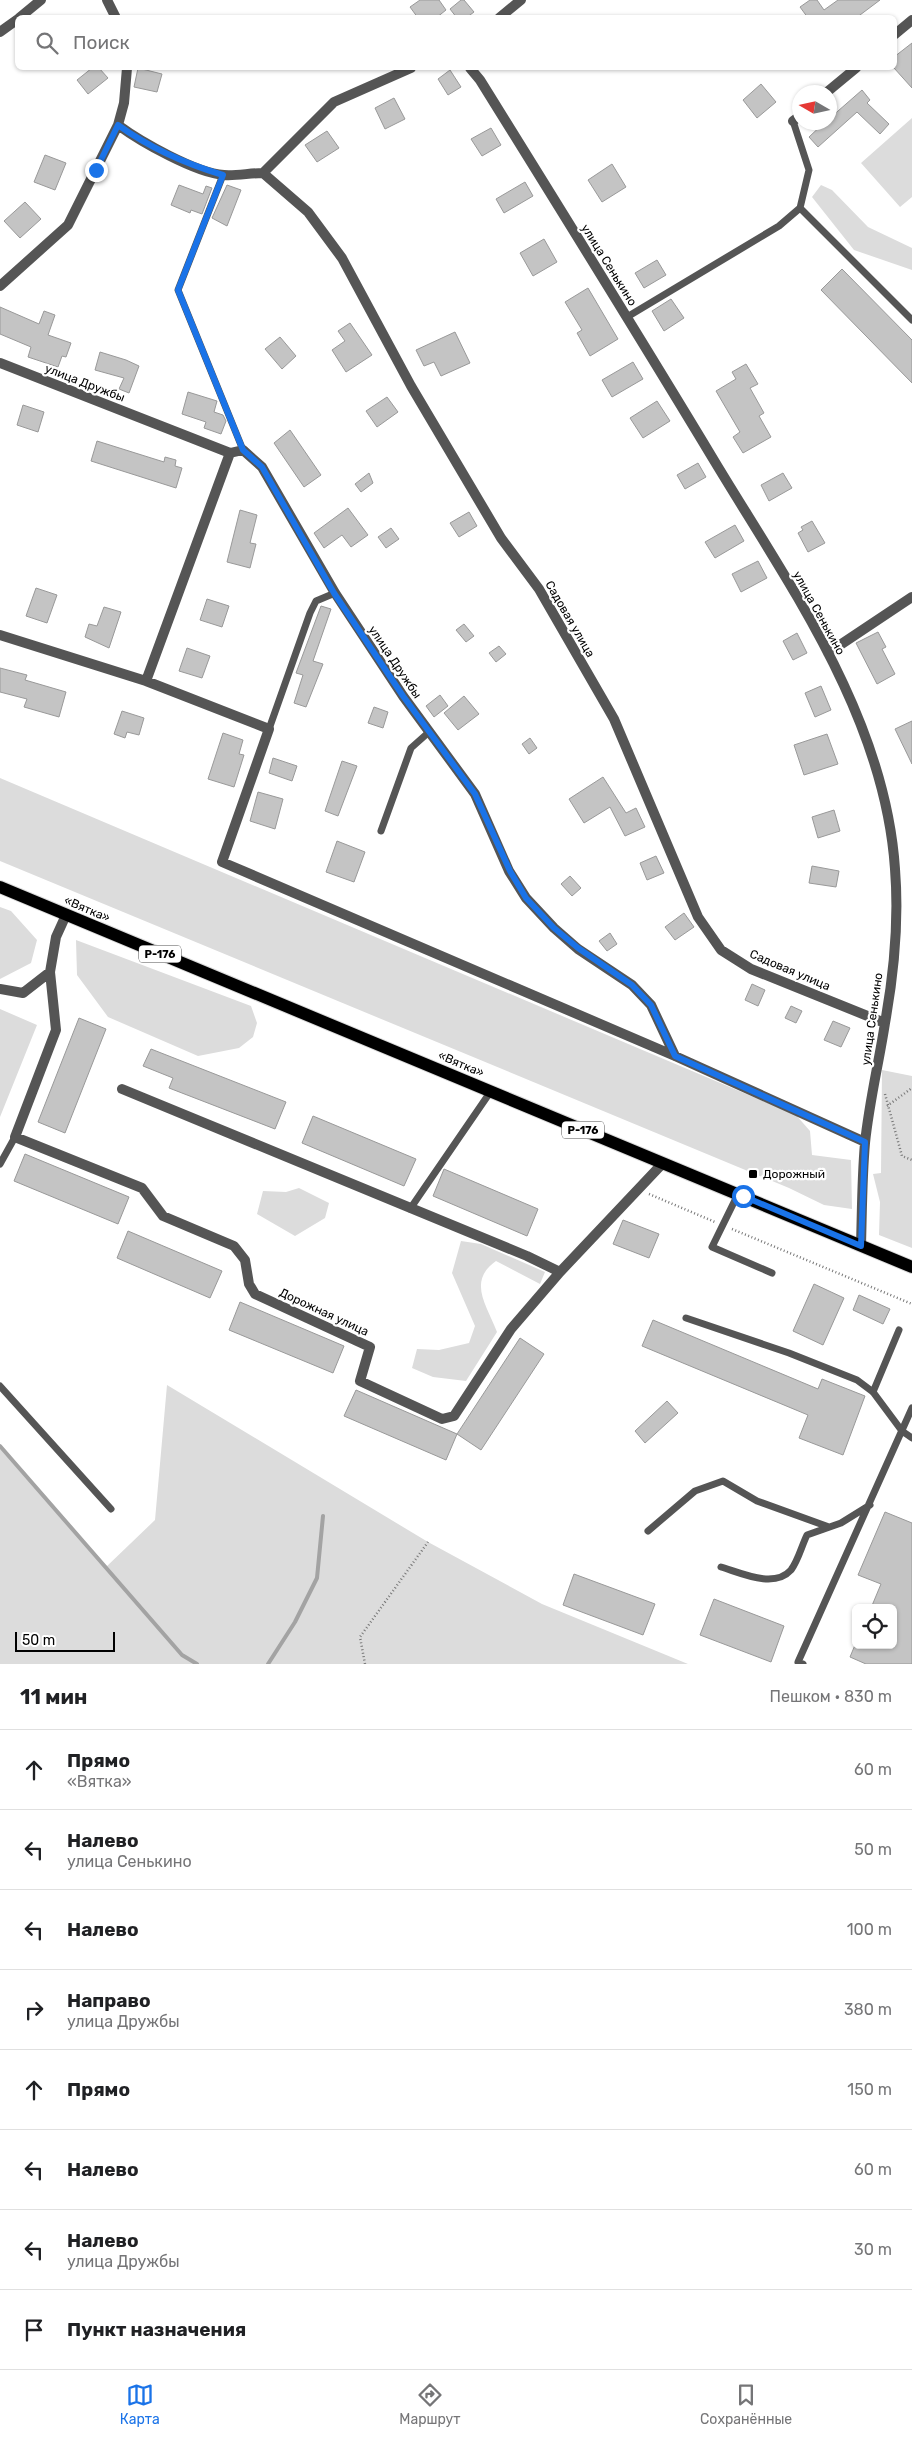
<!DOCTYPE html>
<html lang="ru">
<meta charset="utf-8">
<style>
:root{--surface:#fff;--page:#f6f6f6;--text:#202124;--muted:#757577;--line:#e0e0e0;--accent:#1a73e8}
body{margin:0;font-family:Rubik,sans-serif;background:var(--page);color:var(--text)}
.controls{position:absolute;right:15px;bottom:15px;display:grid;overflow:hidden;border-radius:8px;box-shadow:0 1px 4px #0004}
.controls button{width:45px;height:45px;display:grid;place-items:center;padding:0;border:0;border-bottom:1px solid var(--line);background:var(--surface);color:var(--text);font:25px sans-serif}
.compass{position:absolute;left:792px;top:85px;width:45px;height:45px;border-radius:50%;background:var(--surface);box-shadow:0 1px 4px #0004;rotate:279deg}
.scale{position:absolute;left:15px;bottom:12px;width:100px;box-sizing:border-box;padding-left:5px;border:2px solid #000;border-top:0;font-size:14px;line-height:18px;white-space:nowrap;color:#000;-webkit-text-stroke:4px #fff;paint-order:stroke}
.stop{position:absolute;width:15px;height:15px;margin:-11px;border:4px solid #1a73e8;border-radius:50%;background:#fff}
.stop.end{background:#1a73e8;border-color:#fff;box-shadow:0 1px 5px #0008}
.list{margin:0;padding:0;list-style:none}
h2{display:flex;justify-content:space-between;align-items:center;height:65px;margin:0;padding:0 20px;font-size:21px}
h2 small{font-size:16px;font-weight:400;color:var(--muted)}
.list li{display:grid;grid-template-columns:32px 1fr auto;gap:15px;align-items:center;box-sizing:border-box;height:80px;padding:0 20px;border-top:1px solid var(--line)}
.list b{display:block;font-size:19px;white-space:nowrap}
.list p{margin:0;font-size:16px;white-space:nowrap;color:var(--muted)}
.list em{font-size:16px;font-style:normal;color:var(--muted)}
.icon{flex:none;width:28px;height:28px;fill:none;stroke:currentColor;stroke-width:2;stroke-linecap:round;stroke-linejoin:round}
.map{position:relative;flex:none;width:912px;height:1664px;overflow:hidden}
.search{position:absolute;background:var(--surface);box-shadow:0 1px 4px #0004;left:15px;right:15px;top:15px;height:55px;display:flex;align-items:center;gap:12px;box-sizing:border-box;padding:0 18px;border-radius:8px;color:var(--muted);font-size:19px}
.sheet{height:705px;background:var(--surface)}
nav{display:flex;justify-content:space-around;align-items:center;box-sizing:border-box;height:70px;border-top:1px solid var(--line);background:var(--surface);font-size:14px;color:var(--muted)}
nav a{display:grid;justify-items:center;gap:2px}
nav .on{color:var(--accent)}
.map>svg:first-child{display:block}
.green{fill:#dcdcdc}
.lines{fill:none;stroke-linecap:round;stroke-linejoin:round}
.stream{stroke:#a3a3a3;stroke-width:4}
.building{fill:#c4c4c4;stroke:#999}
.primary-casing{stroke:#dbdbdb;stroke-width:14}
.path{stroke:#777;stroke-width:2.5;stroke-dasharray:1 2.5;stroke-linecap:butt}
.service{stroke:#555;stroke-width:7}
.minor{stroke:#555;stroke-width:10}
.tertiary{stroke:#555;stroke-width:10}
.primary{stroke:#000;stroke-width:12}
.route{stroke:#1a73e8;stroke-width:6}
.poi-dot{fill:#000;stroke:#fff;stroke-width:2}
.labels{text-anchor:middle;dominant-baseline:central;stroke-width:4.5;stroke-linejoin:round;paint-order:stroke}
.shield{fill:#fff;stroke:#4c4c4c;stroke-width:1}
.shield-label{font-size:11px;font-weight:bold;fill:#000}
.street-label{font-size:12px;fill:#000;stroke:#fff}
.poi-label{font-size:12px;fill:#000;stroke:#fff;text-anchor:start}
</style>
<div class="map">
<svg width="912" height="1664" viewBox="0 0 912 1664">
<rect width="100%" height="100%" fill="#fff"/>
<path class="green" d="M 912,118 L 912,197 L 900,207 L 861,163 Z
M 821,185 L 832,190 L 868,227 L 912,248 L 912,270 L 854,250 L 812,197 Z
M 0,778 L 796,1115 L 810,1131 L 812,1155 L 851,1160 L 852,1209 L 824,1205 L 789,1188 L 0,861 Z
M 0,907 L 11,911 L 37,940 L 31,963 L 0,979 Z
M 76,940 L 251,1006 L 257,1023 L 253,1037 L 239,1048 L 198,1056 L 108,1017 L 77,975 Z
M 0,1009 L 37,1025 L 0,1117 Z
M 882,1070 L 912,1076 L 912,1248 L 879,1235 L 880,1202 L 873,1174 L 881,1173 Z
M 299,1188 L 329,1203 L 325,1218 L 295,1236 L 257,1214 L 263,1191 L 286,1192 Z
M 461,1241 L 481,1244 L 545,1272 L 540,1284 L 496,1261 C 467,1281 487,1306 497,1332 L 466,1381 L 433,1377 L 412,1368 L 417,1349 L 439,1350 L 469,1343 L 475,1326 L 452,1273 Z
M 167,1385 L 428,1542 L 542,1604 L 688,1664 L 0,1664 L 0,1446 L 105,1568 L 155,1520 Z"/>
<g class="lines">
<path class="stream" d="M 0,1446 L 182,1655 L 197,1664
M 268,1664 L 295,1622 L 317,1578 L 323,1516"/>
</g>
<path class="building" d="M 420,0 L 439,0 L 446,10 L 436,18 L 418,18 L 410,7 Z
M 461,0 L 464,0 L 474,12 L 466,18 L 457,18 L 450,9 Z
M 810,0 L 817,0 L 824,10 L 838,0 L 880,0 L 856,18 L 808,18 L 800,7 Z
M 912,43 L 912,88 L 894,68 L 894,57 Z
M 92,68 L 99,68 L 108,78 L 88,94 L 77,80 Z
M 138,68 L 162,74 L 157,92 L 134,87 Z
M 450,70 L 461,87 L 448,95 L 438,79 Z
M 761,84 L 776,102 L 757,118 L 743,100 Z
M 862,90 L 870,100 L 867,103 L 889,124 L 880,134 L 857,112 L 818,147 L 809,137 L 825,122 L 830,122 L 830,118 Z
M 394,98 L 405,119 L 385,129 L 375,108 Z
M 491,128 L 501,145 L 482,156 L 471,139 Z
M 327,131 L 339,148 L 317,162 L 305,145 Z
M 45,155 L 66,163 L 55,190 L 34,182 Z
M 612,164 L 626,187 L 602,202 L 588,180 Z
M 525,182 L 533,196 L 504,213 L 496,199 Z
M 179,185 L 203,194 L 206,186 L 212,188 L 202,214 L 191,210 L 190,213 L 171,205 Z
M 227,185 L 241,190 L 227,226 L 212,218 Z
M 25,202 L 41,219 L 20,238 L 4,221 Z
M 544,239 L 557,262 L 533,276 L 520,253 Z
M 657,260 L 666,275 L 644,288 L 635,273 Z
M 842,269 L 912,340 L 912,383 L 821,290 Z
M 588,288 L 618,339 L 590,356 L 577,333 L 582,330 L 565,302 Z
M 671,299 L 684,318 L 664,331 L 652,311 Z
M 0,307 L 39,324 L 44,311 L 55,315 L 48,335 L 71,343 L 66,357 L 62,356 L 58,367 L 28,357 L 31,347 L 0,334 Z
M 350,323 L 372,355 L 346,372 L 332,350 L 345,341 L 338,331 Z
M 455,332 L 470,363 L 441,376 L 434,362 L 424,366 L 416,350 Z
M 280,337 L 296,356 L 282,369 L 265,349 Z
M 100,352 L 126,360 L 139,366 L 129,393 L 119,389 L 124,378 L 95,370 Z
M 633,362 L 643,379 L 612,397 L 602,380 Z
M 746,364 L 758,384 L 750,388 L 764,413 L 759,416 L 771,437 L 743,453 L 733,437 L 740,432 L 716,391 L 736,379 L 732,372 Z
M 188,392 L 217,401 L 214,412 L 223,415 L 226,421 L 221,434 L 204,428 L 206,422 L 182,414 Z
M 387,397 L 398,412 L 377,427 L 366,411 Z
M 657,401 L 670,421 L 643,438 L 630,418 Z
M 23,405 L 44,412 L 38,432 L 17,425 Z
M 290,430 L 321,475 L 304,487 L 274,443 Z
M 97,441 L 164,462 L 165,457 L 176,460 L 175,466 L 182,468 L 176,488 L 91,461 Z
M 698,463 L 706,477 L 685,489 L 677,475 Z
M 369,473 L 373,483 L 361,492 L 355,484 Z
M 783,473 L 792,488 L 769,501 L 761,485 Z
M 348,508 L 368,535 L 351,547 L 342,535 L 324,548 L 314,533 Z
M 240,510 L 257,515 L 250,543 L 256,544 L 250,568 L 227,562 Z
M 469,512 L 477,526 L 459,537 L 450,523 Z
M 812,521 L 825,543 L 808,552 L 798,533 L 803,530 L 801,527 Z
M 735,525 L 744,541 L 715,558 L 705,542 Z
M 391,528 L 399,539 L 386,548 L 378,537 Z
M 758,561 L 767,578 L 741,592 L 732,574 Z
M 36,588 L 57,595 L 47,623 L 26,616 Z
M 207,599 L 229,606 L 222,627 L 200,620 Z
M 321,606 L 331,609 L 313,661 L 323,664 L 306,707 L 294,703 L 303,675 L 296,673 Z
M 104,607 L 121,612 L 109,648 L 85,637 L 89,624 L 97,626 Z
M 464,624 L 474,636 L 466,642 L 456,630 Z
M 878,632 L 886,647 L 882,649 L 895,674 L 877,684 L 856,643 Z
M 797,633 L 807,653 L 793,660 L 783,641 Z
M 499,646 L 506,654 L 496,662 L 489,653 Z
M 187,648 L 210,656 L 202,678 L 179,671 Z
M 0,668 L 27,675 L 25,680 L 66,692 L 59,717 L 24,707 L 27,699 L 0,692 Z
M 821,686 L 831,710 L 815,717 L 805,693 Z
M 440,695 L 448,706 L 434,717 L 426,706 Z
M 464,696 L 479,714 L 458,730 L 444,713 Z
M 374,707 L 388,712 L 383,728 L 368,723 Z
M 122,711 L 144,718 L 139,735 L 127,732 L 125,738 L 114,734 Z
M 912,721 L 912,764 L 895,729 Z
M 223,733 L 243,740 L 239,754 L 244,755 L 234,787 L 208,779 Z
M 827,734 L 838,764 L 804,775 L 794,745 Z
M 530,738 L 537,748 L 529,754 L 522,744 Z
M 273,758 L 297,766 L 292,781 L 269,773 Z
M 342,761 L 357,766 L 338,816 L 325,811 Z
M 603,777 L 626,813 L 636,808 L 645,827 L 625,836 L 610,807 L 584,823 L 569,799 Z
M 258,792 L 283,799 L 275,829 L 250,821 Z
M 834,810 L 840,831 L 818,838 L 812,817 Z
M 337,841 L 365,852 L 354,882 L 326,872 Z
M 656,856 L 664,873 L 647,880 L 640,863 Z
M 812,866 L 839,871 L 836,887 L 809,883 Z
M 570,876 L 581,888 L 572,896 L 561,884 Z
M 684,913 L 694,927 L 675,940 L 665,927 Z
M 610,933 L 617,944 L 607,951 L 599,941 Z
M 752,984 L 765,990 L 758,1006 L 745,1000 Z
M 791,1006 L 802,1011 L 796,1023 L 785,1018 Z
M 79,1018 L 106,1029 L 65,1133 L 38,1122 Z
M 833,1021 L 850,1028 L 841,1047 L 824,1040 Z
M 151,1049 L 286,1102 L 275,1129 L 169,1088 L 173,1078 L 143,1066 Z
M 313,1116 L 416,1159 L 404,1186 L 302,1143 Z
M 25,1154 L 129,1197 L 118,1224 L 14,1181 Z
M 444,1169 L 538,1209 L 527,1236 L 433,1196 Z
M 623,1220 L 659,1234 L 649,1258 L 613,1244 Z
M 128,1231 L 222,1271 L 210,1298 L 117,1258 Z
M 814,1284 L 844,1298 L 823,1345 L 793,1331 Z
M 859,1295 L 890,1309 L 883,1324 L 853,1310 Z
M 240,1302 L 344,1346 L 333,1373 L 229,1330 Z
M 653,1320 L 818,1389 L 822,1379 L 865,1396 L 843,1455 L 799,1438 L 808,1415 L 642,1346 Z
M 520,1338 L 544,1354 L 481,1450 L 457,1434 Z
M 356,1390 L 457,1434 L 446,1460 L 344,1416 Z
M 667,1401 L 678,1413 L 645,1443 L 635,1431 Z
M 885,1512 L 912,1523 L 912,1664 L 866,1664 L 850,1657 L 855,1645 L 893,1645 L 893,1608 L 871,1608 L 881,1584 L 858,1575 Z
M 574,1574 L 655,1604 L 643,1635 L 563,1605 Z
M 714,1599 L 784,1626 L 771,1662 L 700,1635 Z"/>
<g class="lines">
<defs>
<path id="primary" d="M 0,887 L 912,1267"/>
</defs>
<use href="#primary" class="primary-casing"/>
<path class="path" d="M 885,1094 L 902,1156 L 912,1160
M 887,1106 L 912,1088
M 649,1194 L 715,1222
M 732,1229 L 912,1304
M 365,1664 L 360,1637 L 428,1542"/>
<path class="service" d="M 223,175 L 178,290 L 243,450
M 800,208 L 912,320
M 627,317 L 779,226 L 800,208 L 809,170 L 793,121
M 269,729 L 310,613 L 316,601 L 335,593
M 381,831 L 411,748 L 429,732
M 0,1164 L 15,1137
M 738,1194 L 712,1247 L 772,1273
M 410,1209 L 491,1091
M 686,1318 L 789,1353 L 857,1380 L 873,1392 L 902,1431 L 912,1438
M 0,1386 L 111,1509
M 873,1392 L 899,1330
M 648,1531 L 695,1491 L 723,1481 L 757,1501 L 829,1527
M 721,1567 C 741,1573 774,1589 791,1570 C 798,1561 802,1545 807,1535 L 841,1523 L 870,1505
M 803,1664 L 798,1662 L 912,1408"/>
<path class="minor" d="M 107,0 L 116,18
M 499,18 L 521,0
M 894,35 L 912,20
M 470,68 L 480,80 C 559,207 638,334 715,462 C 791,588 885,718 895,869 C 899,919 894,973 885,1023 C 879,1062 869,1103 865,1143 C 862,1177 862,1211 861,1245
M 827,92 L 856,68
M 793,121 L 800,116
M 118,125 C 141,142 196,173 224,175 C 236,176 250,173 263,173 L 334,102 L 411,68
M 263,173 L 308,212 L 342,258 L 411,386 L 501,538 L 539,589 L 614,719 L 698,917 L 721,950 L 751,969 L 885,1023
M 0,286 L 68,225 L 118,125 L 124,103 L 127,68
M 0,363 L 230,453 L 243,450 L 262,467 L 335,593 L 403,696 L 475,794 L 509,871 L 526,898 L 554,928 L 578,949 L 632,985 L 651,1005 L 675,1056
M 0,635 L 146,681 L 269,729 L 222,862 L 675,1056 L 865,1142
M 828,653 L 912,597
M 146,681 L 230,453
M 66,915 L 56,937 L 50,972 L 56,1030 L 15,1137 L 142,1188 L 163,1216 L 234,1246 L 245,1260 L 249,1284 L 255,1294 L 370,1347 L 360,1381 L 442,1419 L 454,1416 L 511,1329 L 560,1272 L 527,1256 L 122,1089
M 0,989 L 23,993 L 50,972
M 560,1272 L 663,1163"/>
<path class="tertiary" d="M 19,18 L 41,0
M 0,32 L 18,19"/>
<use href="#primary" class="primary"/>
</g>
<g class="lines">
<path class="route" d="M 96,170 L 118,125 C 150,148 186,164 223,175 L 178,290 L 243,450 L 262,467 L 334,593 L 403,696 L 475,794 L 510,871 L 526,898 L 554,928 L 578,948 L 632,985 L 651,1005 L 675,1056 L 865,1142 L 861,1246 L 743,1196"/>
</g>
<rect class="poi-dot" x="748" y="1169" width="10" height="10" rx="2.5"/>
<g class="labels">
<g class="shield">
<rect x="139" y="945.5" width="42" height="17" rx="4"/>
<rect x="562" y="1121.5" width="42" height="17" rx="4"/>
</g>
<g class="shield-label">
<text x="160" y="954">Р-176</text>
<text x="583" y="1130">Р-176</text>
</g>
<g class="street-label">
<text transform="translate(609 265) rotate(58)">улица Сенькино</text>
<text transform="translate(85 383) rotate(21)">улица Дружбы</text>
<text transform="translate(819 613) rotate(61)">улица Сенькино</text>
<text transform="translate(570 619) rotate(60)">Садовая улица</text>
<text transform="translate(395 662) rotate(56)">улица Дружбы</text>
<text transform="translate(87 909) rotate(23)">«Вятка»</text>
<text transform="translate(790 970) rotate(23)">Садовая улица</text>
<text transform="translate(872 1019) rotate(-82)">улица Сенькино</text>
<text transform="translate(461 1064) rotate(23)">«Вятка»</text>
<text transform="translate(324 1312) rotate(25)">Дорожная улица</text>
</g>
<g class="poi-label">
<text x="763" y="1174">Дорожный</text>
</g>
</g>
</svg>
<div class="controls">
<button><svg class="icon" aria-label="locate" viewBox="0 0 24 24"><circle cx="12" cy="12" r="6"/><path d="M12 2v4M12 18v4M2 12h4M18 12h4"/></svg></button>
</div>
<svg class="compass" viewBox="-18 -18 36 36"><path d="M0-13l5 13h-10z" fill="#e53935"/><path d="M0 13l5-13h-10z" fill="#757577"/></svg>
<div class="scale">50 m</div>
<div class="stop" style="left:743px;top:1196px"></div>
<div class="stop end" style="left:96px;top:170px"></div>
<div class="search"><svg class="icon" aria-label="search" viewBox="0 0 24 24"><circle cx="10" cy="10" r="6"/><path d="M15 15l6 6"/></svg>Поиск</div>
</div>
<section class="sheet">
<h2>11 мин<small>Пешком · 830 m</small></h2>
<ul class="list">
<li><svg class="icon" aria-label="ahead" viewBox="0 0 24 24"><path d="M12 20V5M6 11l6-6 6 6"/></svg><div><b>Прямо</b><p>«Вятка»</p></div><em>60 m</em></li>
<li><svg class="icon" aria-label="left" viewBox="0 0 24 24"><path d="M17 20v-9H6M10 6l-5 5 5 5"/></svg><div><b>Налево</b><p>улица Сенькино</p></div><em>50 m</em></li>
<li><svg class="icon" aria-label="left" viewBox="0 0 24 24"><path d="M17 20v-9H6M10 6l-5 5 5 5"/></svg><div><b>Налево</b></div><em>100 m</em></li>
<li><svg class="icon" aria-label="right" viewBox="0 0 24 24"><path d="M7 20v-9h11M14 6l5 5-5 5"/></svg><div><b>Направо</b><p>улица Дружбы</p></div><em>380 m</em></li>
<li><svg class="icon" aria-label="ahead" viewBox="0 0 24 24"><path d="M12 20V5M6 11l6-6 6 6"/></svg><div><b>Прямо</b></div><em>150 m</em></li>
<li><svg class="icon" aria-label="left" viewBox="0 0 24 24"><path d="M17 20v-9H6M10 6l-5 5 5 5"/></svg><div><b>Налево</b></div><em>60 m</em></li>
<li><svg class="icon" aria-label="left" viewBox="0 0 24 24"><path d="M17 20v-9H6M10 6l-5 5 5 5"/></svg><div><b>Налево</b><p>улица Дружбы</p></div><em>30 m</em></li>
<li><svg class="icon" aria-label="arrive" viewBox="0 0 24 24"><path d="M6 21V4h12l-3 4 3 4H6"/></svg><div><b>Пункт назначения</b></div></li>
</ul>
</section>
<nav>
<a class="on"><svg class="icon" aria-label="map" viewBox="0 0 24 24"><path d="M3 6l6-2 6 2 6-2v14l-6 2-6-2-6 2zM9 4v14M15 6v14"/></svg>Карта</a>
<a><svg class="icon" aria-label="directions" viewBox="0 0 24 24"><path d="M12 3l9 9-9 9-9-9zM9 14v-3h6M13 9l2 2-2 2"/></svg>Маршрут</a>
<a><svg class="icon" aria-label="saved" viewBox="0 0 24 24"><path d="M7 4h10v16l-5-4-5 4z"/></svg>Сохранённые</a>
</nav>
